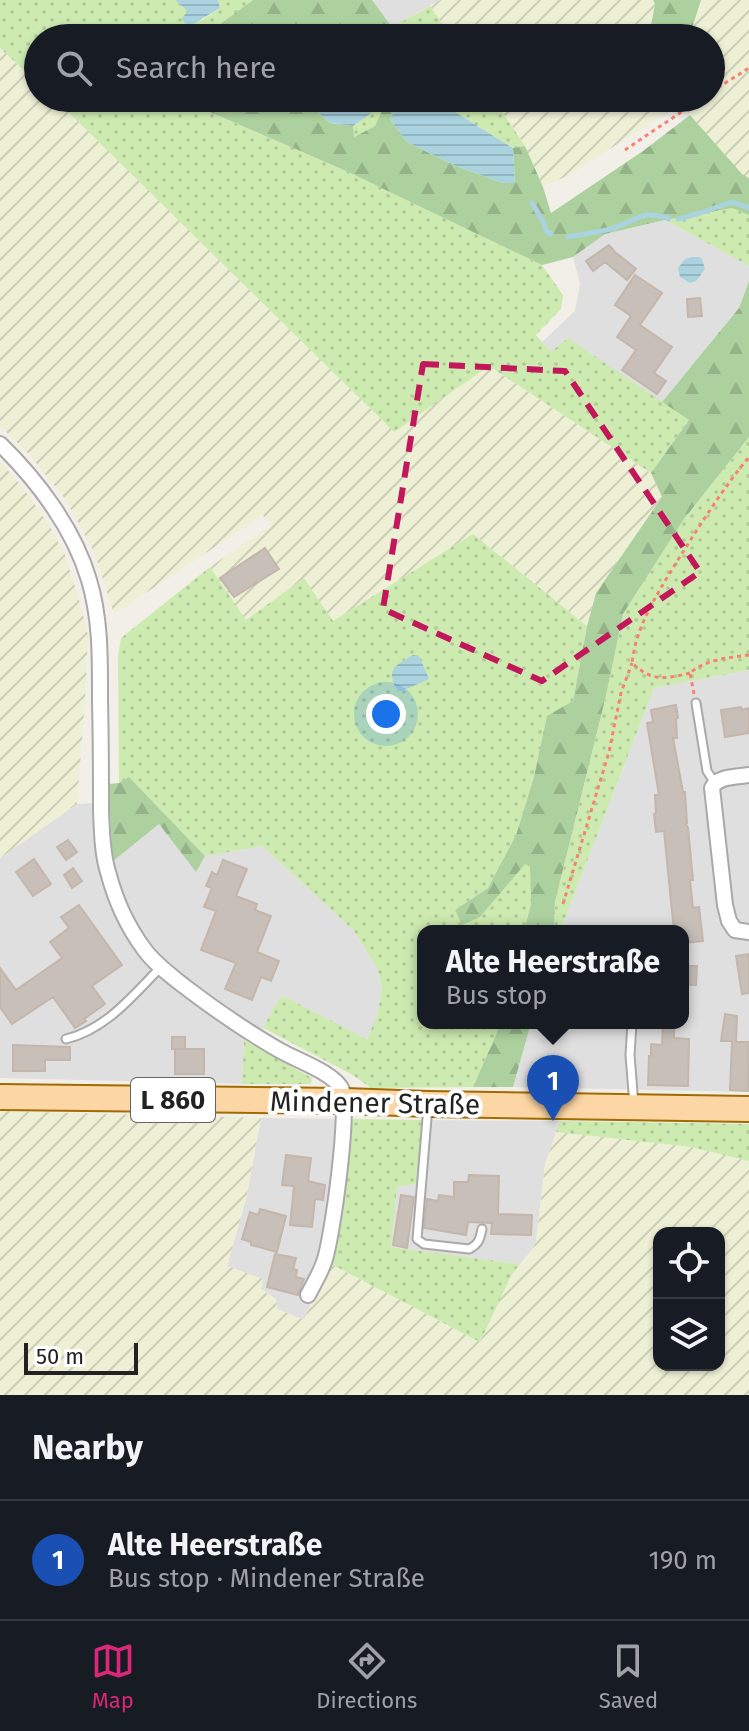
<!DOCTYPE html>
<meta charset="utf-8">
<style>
:root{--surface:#171b24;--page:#242831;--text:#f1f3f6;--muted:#9ea1a6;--line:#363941;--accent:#db2777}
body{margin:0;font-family:"Fira Sans",sans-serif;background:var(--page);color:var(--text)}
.controls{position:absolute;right:24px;bottom:24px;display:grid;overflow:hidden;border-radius:16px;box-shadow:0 2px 6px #0004}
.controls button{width:72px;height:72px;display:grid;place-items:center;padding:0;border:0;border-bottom:2px solid var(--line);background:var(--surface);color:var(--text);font:40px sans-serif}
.scale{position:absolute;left:24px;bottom:20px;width:114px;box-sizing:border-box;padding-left:8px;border:4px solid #222;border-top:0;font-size:22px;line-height:28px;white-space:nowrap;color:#222;-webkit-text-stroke:6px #fff;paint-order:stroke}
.you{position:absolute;left:386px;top:714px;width:28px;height:28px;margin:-20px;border:6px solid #fff;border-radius:50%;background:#1a73e8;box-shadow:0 0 0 12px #1a73e833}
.badge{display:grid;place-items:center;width:52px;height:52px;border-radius:50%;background:var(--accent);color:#fff;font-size:26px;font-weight:700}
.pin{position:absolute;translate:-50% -66px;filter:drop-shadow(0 2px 4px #0008)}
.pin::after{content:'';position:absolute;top:42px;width:28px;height:24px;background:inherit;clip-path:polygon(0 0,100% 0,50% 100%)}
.popup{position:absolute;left:417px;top:925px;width:272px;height:104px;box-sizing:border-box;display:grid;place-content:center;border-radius:16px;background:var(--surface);filter:drop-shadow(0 2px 6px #0005);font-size:26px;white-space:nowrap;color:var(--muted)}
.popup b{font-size:30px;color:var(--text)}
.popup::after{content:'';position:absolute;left:50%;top:100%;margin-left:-16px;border:16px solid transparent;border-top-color:var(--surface)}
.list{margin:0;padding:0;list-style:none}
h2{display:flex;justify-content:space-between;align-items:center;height:104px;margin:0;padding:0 32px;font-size:34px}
h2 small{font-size:26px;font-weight:400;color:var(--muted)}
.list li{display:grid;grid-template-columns:52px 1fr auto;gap:24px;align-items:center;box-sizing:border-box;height:120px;padding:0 32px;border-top:2px solid var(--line)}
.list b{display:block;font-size:30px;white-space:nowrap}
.list p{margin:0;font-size:26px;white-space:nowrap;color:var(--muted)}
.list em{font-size:26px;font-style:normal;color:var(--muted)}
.icon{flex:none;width:44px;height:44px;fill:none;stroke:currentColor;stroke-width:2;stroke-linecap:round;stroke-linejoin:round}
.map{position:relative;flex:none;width:749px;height:1395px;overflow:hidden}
.search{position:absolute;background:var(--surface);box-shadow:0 2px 6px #0004;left:24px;right:24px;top:24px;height:88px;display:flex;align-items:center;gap:20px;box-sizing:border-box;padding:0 28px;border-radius:44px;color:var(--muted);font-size:30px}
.sheet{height:224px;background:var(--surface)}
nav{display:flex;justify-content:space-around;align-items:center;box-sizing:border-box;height:112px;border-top:2px solid var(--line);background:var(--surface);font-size:22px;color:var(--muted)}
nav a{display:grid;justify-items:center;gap:4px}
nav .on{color:var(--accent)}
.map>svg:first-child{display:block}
.residential{fill:#e0dfdf}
.farmland{fill:url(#farmland-furrows);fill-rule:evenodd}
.grass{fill:url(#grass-dots)}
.forest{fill:url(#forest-firs)}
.water{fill:url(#water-rules)}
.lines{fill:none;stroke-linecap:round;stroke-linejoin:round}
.stream{stroke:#aad3df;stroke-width:5}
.building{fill:#c7bfb8;stroke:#c4b6ab;stroke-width:2}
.lane-casing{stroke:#a9a9a9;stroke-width:11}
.street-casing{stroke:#a9a9a9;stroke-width:18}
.primary-casing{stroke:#a06b00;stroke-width:28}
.path{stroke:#fa8072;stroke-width:3;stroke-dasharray:4 4;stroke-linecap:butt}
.lane{stroke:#fff;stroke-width:7}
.street{stroke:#fff;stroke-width:14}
.primary{stroke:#fcd6a4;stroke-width:24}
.marked{fill:none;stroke:#c2185b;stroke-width:6;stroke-dasharray:16 10;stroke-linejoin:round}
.labels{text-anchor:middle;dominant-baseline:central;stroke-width:8;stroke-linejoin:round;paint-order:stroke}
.shield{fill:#fff;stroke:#646464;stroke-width:2}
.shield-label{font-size:26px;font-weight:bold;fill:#222}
.street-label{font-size:28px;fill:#222;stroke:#fff}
</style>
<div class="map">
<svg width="749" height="1395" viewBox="0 0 749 1395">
<defs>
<pattern id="farmland-furrows" width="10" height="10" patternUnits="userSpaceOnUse" patternTransform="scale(2)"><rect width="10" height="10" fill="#eef0d5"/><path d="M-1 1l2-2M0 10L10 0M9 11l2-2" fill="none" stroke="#ccceb7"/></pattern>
<pattern id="grass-dots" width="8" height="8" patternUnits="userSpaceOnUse" patternTransform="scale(2)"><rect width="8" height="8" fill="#cdebb0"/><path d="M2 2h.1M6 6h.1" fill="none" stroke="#b0c997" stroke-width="1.8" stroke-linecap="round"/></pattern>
<pattern id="forest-firs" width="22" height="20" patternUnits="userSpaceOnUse" patternTransform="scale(2)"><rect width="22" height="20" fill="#add19e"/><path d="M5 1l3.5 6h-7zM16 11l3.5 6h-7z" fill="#95b388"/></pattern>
<pattern id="water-rules" width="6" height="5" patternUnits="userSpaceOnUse" patternTransform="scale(2)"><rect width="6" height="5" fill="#aad3df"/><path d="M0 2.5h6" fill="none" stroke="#92b5bf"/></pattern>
</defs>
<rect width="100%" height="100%" fill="#f2efe9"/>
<path class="residential" d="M 372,0 L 440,0 L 392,27 Z
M 665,220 L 749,266 L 749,281 L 739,308 L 662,402 L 568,339 L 552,353 L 542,342 L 575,311 L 580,284 L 573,257 L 605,234 Z
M 749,670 L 749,1092 L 513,1087 L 531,1023 L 683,1023 L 683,931 L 560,931 L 654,688 Z
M 109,802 L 113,860 L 159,824 L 196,871 L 205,856 L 262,846 L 354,931 L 377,968 L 382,988 L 377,1016 L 367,1039 L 285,997 L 279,998 L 263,1028 L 244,1040 L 242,1084 L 0,1078 L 0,858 L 77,804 Z
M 261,1118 L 351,1119 L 338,1230 L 329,1263 L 304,1320 L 277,1309 L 276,1299 L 227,1266 L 246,1199 Z
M 423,1120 L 560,1121 L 545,1165 L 536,1241 L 531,1251 L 520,1264 L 391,1247 L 397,1187 L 418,1182 Z"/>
<path class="farmland" d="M 440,0 L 653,0 L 655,4 L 649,35 L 650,38 L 452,38 L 430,6 Z
M 701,0 L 749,0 L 749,178 L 742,175 L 690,115 L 682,103 L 567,176 L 543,187 L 525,146 L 493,98 L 711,98 L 711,38 L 689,38 Z
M 0,48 L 38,83 L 38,98 L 54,98 L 77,119 L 394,431 L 489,366 L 651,473 L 662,497 L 596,593 L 587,626 L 473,534 L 333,622 L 246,620 L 210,567 L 270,526 L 263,515 L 114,614 L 95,554 L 66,500 L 28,453 L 0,426 Z
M 0,461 L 23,488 L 48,523 L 65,555 L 78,596 L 88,635 L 85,701 L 77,804 L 0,858 Z
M 0,1111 L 261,1118 L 246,1199 L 227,1266 L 263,1279 L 261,1290 L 276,1299 L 277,1309 L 304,1320 L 329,1263 L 480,1342 L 511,1276 L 531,1252 L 536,1241 L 545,1165 L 556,1132 L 691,1147 L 749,1161 L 749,1395 L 0,1395 ZM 659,1233 L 719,1233 L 719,1365 L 659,1365 Z"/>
<path class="grass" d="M 0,0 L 175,0 L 202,20 L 220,8 L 218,0 L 253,0 L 201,38 L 38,38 L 38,83 L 0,48 Z
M 430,6 L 452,38 L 382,38 L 380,36 L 392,27 Z
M 54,98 L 178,98 L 346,171 L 542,265 L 563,295 L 561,309 L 536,335 L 551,352 L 568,338 L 689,420 L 651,473 L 489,366 L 394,432 Z
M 378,98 L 388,98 L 375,126 L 354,137 L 353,126 L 370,114 Z
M 433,98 L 493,98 L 525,146 L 513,148 Z
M 732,208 L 749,215 L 749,266 L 665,220 Z
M 749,437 L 749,670 L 654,688 L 560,931 L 554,931 L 555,902 L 606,696 L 623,614 L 684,519 Z
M 473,534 L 587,626 L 573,701 L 534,777 L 516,835 L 488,888 L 455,910 L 479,917 L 525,864 L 530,867 L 531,904 L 524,931 L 423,931 L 423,1023 L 501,1023 L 473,1087 L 371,1088 L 351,1074 L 263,1028 L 279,998 L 285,997 L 367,1039 L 377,1016 L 382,988 L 377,968 L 354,931 L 262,846 L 205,856 L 129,777 L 119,783 L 118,656 L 121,638 L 210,567 L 246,620 L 304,578 L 333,621 Z
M 244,1040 L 312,1078 L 311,1084 L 242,1084 Z
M 351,1119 L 423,1120 L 418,1183 L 397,1187 L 391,1247 L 520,1264 L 511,1276 L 480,1342 L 329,1263 L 338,1230 Z
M 560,1121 L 749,1124 L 749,1161 L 691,1147 L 556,1132 Z"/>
<path class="forest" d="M 253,0 L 372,0 L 392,27 L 380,36 L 359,35 L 352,38 L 201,38 Z
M 653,0 L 701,0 L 689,38 L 650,38 L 649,36 L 655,4 Z
M 178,98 L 302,98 L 330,123 L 353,126 L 354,137 L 375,126 L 388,98 L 401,98 L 390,119 L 407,142 L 454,165 L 503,183 L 515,183 L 513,148 L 525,146 L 543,187 L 551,213 L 643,151 L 690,115 L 742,174 L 749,178 L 749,215 L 732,208 L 665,220 L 605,234 L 573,257 L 542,265 L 346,171 Z
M 749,281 L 749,437 L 684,519 L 623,614 L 606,696 L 555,902 L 554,931 L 524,931 L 531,904 L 530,867 L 525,864 L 480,917 L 462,925 L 455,910 L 488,888 L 516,835 L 534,777 L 547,716 L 573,701 L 587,626 L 596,593 L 662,497 L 651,473 L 689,420 L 662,402 L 739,308 Z
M 129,777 L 205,856 L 196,872 L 159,824 L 113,861 L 108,784 L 119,783 Z
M 501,1023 L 531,1023 L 513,1087 L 473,1087 Z"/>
<path class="water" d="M 175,0 L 218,0 L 220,8 L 190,26 L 184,23 L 182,18 L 188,11 Z
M 302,98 L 378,98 L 370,114 L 353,126 L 330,123 Z
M 401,98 L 433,98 L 513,148 L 515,183 L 503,183 L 454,165 L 407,142 L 390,119 Z
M 692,257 L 699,257 L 702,259 L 705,269 L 696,281 L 690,283 L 680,277 L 678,268 L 685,259 Z
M 413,655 L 419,656 L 429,679 L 402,691 L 398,691 C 385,670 394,666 413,655 Z"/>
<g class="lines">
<path class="stream" d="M 532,203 L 544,223 L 546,231 L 551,234
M 678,219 L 697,214 L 732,202 L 749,208
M 568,237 C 585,233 603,233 619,226 C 643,217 641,211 669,218"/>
</g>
<path class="building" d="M 609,245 L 615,252 L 636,269 L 627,280 L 605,262 L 593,271 L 586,261 Z
M 635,275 L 662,293 L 640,325 L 672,347 L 654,373 L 666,381 L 657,394 L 622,370 L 636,350 L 617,337 L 631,316 L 615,305 Z
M 700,298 L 702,316 L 688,317 L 687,299 Z
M 265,548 L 279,569 L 234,597 L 220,578 Z
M 676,705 L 678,718 L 676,719 L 677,738 L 673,738 L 683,792 L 685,792 L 687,823 L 685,823 L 688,828 L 693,880 L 690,880 L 693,908 L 699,907 L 703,941 L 683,943 L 683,931 L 674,931 L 664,831 L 656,832 L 654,814 L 656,813 L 655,795 L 659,795 L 647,723 L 653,722 L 651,710 Z
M 741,707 L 742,710 L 749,708 L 749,733 L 725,737 L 721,710 Z
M 68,840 L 77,852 L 66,860 L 57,847 Z
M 34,859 L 51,884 L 33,896 L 16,872 Z
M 223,860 L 247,869 L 236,896 L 257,904 L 255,910 L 271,916 L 257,952 L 279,961 L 271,981 L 261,977 L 252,1000 L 225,989 L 236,963 L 201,950 L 216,911 L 204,907 L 212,888 L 206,886 L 212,872 L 217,875 Z
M 73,868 L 82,881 L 72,888 L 64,875 Z
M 79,905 L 122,965 L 92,986 L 105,1004 L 84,1019 L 86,1021 L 75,1028 L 53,997 L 12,1024 L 0,1007 L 0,968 L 16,990 L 62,958 L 50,942 L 69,928 L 61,917 Z
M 749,954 L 749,993 L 742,994 L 736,956 Z
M 683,966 L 697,966 L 696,985 L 683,984 Z
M 725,1014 L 737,1016 L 736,1042 L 749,1042 L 748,1091 L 730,1090 L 732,1041 L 721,1041 Z
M 663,1023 L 674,1023 L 674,1038 L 689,1039 L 688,1086 L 648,1085 L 649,1056 L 651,1056 L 651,1044 L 662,1045 Z
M 172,1037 L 185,1037 L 185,1049 L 172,1049 Z
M 13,1045 L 70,1047 L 70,1060 L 45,1060 L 45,1071 L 13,1071 Z
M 175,1049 L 204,1049 L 204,1074 L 175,1074 Z
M 286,1155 L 311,1158 L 308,1181 L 325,1185 L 323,1200 L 315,1199 L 312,1227 L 290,1225 L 294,1186 L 282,1185 Z
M 469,1175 L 499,1176 L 498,1214 L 532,1215 L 531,1235 L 491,1234 L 492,1223 L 468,1222 L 466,1235 L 424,1228 L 427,1199 L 438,1201 L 439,1195 L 454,1197 L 454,1182 L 468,1182 Z
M 401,1195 L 414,1197 L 407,1248 L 393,1245 Z
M 260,1209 L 286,1216 L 277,1252 L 251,1245 L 251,1242 L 242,1239 L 250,1212 L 258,1215 Z
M 275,1254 L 296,1258 L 293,1269 L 297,1270 L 296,1277 L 304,1279 L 298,1295 L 267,1287 Z"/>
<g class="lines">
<defs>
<path id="lane" d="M 696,703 L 707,771 L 715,783
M 632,1023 L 630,1055 L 634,1105
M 66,1039 C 107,1029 133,995 161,967
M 428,1106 L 417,1239 L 424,1244 L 469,1249 C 479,1244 480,1239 482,1229"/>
<path id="street" d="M 0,444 C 38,481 74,529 89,580 C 101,620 100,660 100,702 C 101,738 101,775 101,811 C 102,831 102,853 108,872 C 115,899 127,926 144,949 C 154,963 170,975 184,986 C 214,1009 246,1031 279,1050 C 296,1060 332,1072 341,1088 C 351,1104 332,1241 324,1262 C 320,1274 313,1285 308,1295
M 749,775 C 737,777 717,776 712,788 L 725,905 L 729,921 L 735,930 L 749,932"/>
<path id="primary" d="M 0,1097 L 345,1101 L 428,1104 L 749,1109"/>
</defs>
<use href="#lane" class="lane-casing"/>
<use href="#street" class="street-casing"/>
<use href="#primary" class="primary-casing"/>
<path class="path" d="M 711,92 L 749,68
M 625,150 L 702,98
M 690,673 C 665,679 652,682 632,663 C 636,624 661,588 681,555 C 702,522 724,487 749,457
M 694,694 L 690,673 C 706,659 728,658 749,655
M 563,904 L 609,752 L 621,693 L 632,663"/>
<use href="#lane" class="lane"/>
<use href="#street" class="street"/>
<use href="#primary" class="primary"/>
</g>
<path class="marked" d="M 423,364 L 565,371 L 700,572 L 542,681 L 383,609 Z"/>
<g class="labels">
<rect class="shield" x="131" y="1078" width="84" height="44" rx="6"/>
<g class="shield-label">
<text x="173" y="1100">L 860</text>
</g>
<g class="street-label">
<text transform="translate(375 1103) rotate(1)">Mindener Straße</text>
</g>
</g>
</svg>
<div class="controls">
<button><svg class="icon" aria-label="locate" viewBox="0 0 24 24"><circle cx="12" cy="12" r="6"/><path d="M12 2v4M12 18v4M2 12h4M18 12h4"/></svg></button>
<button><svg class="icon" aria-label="layers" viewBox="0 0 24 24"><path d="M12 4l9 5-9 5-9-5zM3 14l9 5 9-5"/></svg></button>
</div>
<div class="scale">50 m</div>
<div class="you"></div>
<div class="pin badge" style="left:553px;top:1121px;background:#1a4fb4">1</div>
<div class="popup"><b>Alte Heerstraße</b>Bus stop</div>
<div class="search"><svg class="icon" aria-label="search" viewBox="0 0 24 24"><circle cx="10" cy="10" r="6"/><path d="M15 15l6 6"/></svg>Search here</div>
</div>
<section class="sheet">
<h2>Nearby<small></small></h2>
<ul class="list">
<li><span class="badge" style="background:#1a4fb4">1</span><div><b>Alte Heerstraße</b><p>Bus stop · Mindener Straße</p></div><em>190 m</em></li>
</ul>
</section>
<nav>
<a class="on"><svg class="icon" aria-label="map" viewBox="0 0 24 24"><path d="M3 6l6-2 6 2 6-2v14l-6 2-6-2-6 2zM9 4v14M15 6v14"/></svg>Map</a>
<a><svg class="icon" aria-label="directions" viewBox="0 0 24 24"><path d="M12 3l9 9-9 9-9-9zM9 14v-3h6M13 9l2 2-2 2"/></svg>Directions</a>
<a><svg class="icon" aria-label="saved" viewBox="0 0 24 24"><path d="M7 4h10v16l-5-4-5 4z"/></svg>Saved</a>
</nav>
